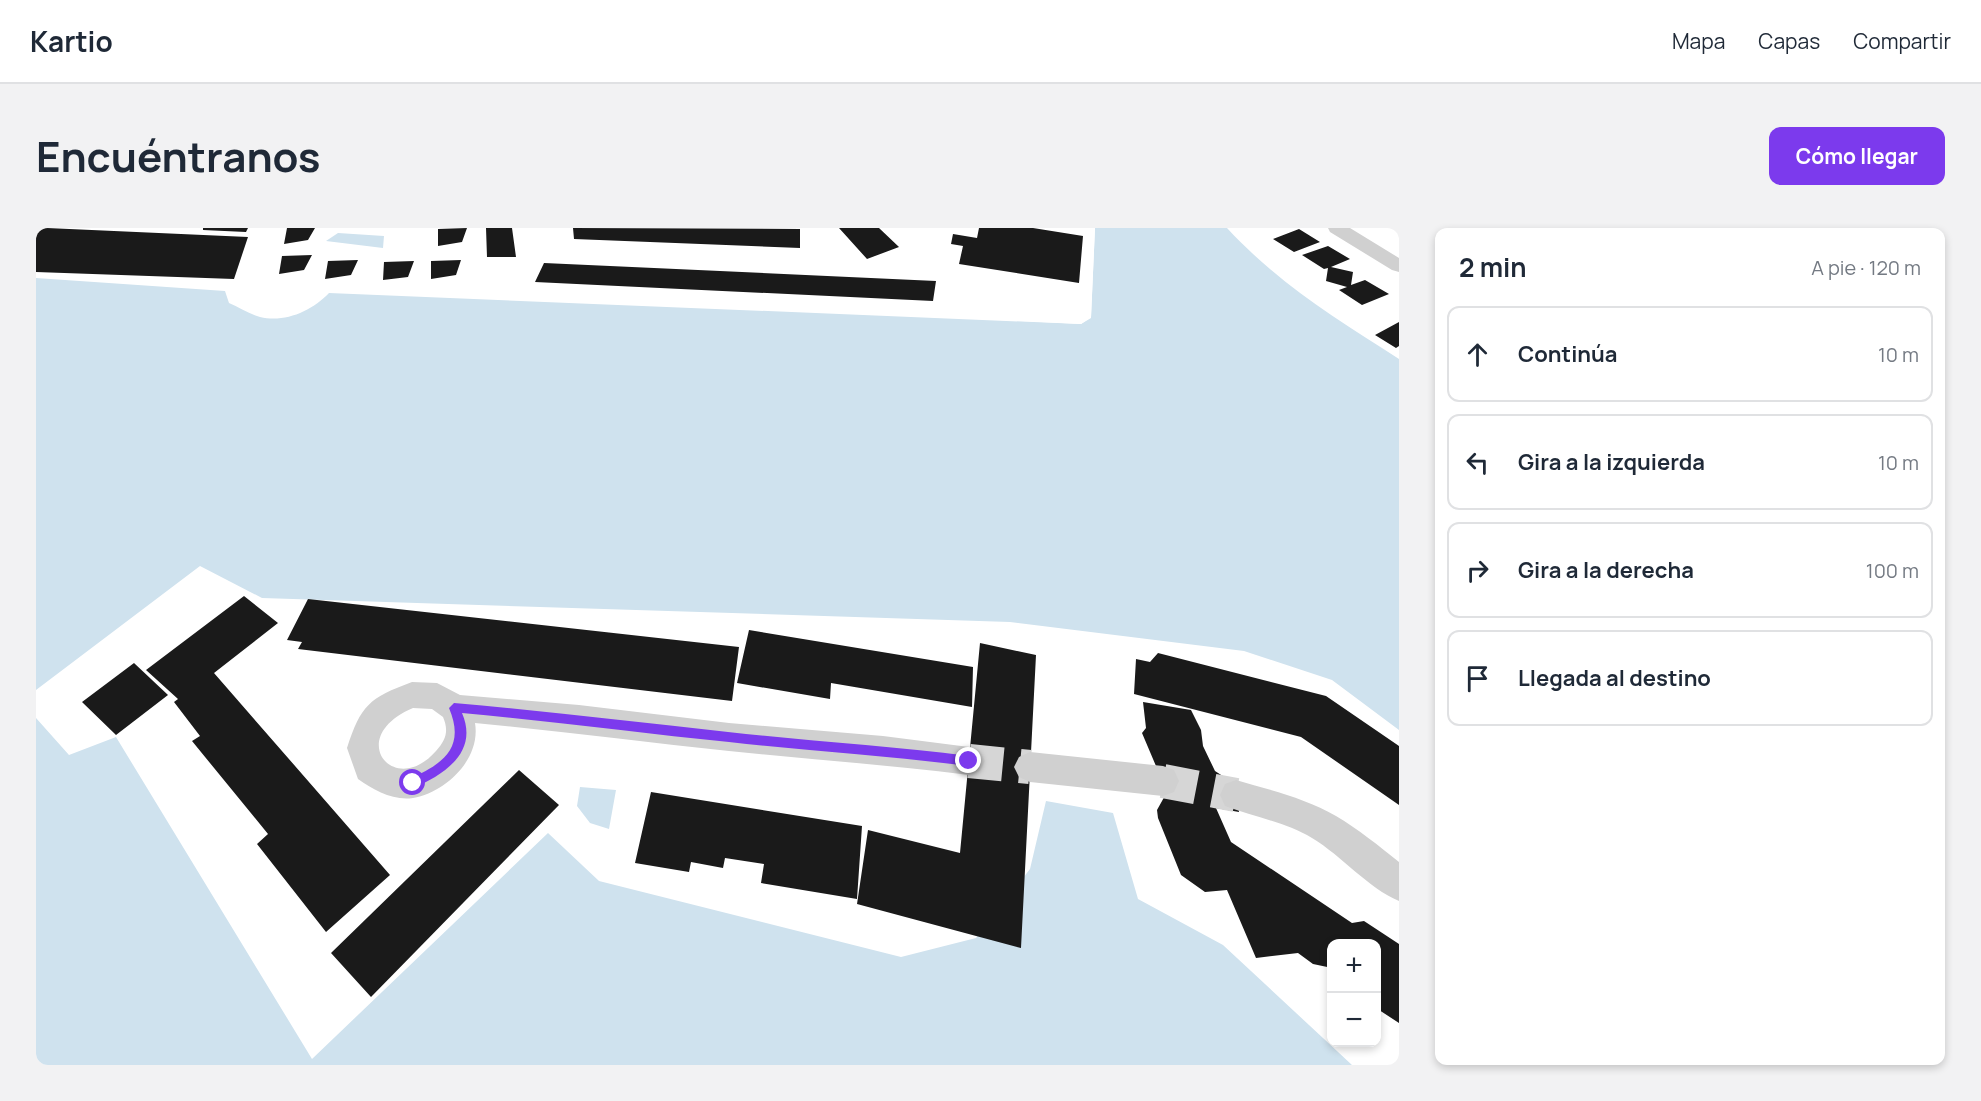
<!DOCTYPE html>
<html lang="es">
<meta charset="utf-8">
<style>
:root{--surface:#fff;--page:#f2f2f3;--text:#1f2937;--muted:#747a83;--line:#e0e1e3;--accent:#7c3aed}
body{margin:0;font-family:Manrope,sans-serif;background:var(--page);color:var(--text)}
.controls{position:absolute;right:18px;bottom:18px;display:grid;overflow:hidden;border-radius:12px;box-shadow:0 3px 9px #0003}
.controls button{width:54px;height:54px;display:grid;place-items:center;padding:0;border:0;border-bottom:2px solid var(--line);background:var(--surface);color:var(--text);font:30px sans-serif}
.stop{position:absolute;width:18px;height:18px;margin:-14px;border:4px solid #7c3aed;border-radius:50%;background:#fff}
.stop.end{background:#7c3aed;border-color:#fff;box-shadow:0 2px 6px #0008}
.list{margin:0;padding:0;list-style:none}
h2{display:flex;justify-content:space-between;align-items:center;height:78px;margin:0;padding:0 24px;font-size:26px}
h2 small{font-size:20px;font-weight:400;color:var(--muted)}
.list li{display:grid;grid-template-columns:39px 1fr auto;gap:18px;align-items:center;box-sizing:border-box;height:96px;margin:0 12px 12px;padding:0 12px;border:2px solid var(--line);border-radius:12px}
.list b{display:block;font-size:22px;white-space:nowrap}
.list em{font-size:20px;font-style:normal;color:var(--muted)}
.icon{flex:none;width:33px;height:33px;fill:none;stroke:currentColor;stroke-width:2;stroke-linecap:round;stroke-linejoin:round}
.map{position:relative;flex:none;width:1363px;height:837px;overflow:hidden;border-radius:12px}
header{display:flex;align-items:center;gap:36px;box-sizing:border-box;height:84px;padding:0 30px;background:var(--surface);border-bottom:2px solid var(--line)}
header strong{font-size:28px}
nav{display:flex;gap:33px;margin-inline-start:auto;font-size:21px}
.intro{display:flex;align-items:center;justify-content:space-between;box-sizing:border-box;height:144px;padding:0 36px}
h1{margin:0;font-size:42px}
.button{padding:15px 27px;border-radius:12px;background:var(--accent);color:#fff;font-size:21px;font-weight:700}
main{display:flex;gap:36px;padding:0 36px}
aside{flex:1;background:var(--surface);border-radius:12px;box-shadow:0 3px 9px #0003}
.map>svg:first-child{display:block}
.water{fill:#cfe2ee}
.pier{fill:#fff}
.building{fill:#1a1a1a}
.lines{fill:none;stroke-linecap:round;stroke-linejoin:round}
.minor-tunnel{stroke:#d6d6d6;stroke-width:34;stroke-dasharray:34 17;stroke-linecap:butt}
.minor{fill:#d0d0d0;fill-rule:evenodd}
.route{fill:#7c3aed}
</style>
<header>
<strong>Kartio</strong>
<nav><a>Mapa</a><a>Capas</a><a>Compartir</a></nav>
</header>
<div class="intro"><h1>Encuéntranos</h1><a class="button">Cómo llegar</a></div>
<main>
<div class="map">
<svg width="1363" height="837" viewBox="0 0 1363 837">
<rect width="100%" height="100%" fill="#fff"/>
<path class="water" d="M 1059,0 L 1191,0 C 1244,57 1299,90 1363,131 L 1363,502 L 1296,452 L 1208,423 L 974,394 L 226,370 L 164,338 L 0,462 L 0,50 L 189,63 L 193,75 C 203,79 213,86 224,89 C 249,95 276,83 293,65 L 1045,96 L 1055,89 Z
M 302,5 L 348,8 L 347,20 L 290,13 Z
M 0,490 L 33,527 L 80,509 L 276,831 L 512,605 L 563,653 L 865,729 L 940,710 L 994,641 L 1010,573 L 1077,585 L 1102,671 L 1187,717 L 1316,837 L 0,837 Z
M 544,559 L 580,562 L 573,601 L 554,595 L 541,578 Z"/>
<path class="pier" d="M 1056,0 L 1059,0 L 1055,90 L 1045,96 L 963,92 L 962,89 L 1044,93 L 1052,88 Z"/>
<path class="building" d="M 0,0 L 11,0 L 212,9 L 198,51 L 0,44 Z
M 167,0 L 212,0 L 210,4 L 167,2 Z
M 251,0 L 279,0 L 272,12 L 248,16 Z
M 431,0 L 426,14 L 402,18 L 402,1 Z
M 450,0 L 476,0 L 480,29 L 451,29 Z
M 537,0 L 764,1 L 764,20 L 538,11 Z
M 803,0 L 843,0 L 863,19 L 831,31 Z
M 943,0 L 997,0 L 1047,8 L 1043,55 L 923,36 L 927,18 L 915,16 L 917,6 L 941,10 Z
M 1263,1 L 1284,14 L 1258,24 L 1237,11 Z
M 1292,18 L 1314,31 L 1295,39 L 1317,44 L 1315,57 L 1329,52 L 1353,66 L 1326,77 L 1303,62 L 1311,59 L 1290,53 L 1292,40 L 1288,41 L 1266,27 Z
M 276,27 L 268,42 L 243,46 L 246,28 Z
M 322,32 L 315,47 L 289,51 L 292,33 Z
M 425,32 L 420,47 L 395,51 L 395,33 Z
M 378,33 L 372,49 L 347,52 L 348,34 Z
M 508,35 L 900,53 L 897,73 L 499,54 Z
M 1363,94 L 1363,118 L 1360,120 L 1339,107 Z
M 208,368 L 242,395 L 178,445 L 354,647 L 290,704 L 221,616 L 232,606 L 156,513 L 164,508 L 138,474 L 142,471 L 110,442 Z
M 272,371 L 703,419 L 696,473 L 262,421 L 266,414 L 251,412 Z
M 713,402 L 937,439 L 936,479 L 795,455 L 794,471 L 701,455 Z
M 944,415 L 1000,427 L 985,720 L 821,676 L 832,602 L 924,625 Z
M 1122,425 L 1290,468 L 1363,518 L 1363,577 L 1265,509 L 1098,466 L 1100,431 L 1114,434 Z
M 98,435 L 132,467 L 80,507 L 46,474 Z
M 1107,474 L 1155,482 L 1165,502 L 1167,518 L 1179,543 L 1199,556 L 1203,584 L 1180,580 L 1195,614 L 1316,695 L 1328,693 L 1363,716 L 1363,795 L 1340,780 L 1340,716 L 1296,716 L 1296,740 L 1277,736 L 1262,725 L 1220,730 L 1191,662 L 1169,664 L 1145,647 L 1122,590 L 1121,582 L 1131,564 L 1106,505 L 1110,500 Z
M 483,542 L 523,577 L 335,769 L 295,725 Z
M 615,564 L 826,598 L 821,671 L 725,655 L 728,636 L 689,630 L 687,640 L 655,634 L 653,644 L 599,635 Z"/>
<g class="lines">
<path class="minor-tunnel" d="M 933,533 L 994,539
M 1127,553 L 1200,567"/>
<path class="minor" d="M 1292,0 L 1314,0 L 1363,30 L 1363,44 L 1356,42 L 1294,4 Z
M 376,454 L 401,455 L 424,467 L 543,477 L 693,495 L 847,508 L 933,519 L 944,523 L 949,533 L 944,543 L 933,547 C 853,537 773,531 693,523 C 608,514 524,503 439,495 C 445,530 411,564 377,570 C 357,573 338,562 322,551 L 311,520 C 325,477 333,470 376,454 ZM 377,480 L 396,481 L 407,489 C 413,503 410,512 400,523 C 358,571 308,509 377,480 Z
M 994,524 L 1127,538 L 1138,542 L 1143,553 L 1138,564 L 1127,568 L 994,554 L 983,549 L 978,539 L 983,529 Z
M 1200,552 C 1234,562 1269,570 1300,588 C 1322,601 1343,618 1363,634 L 1363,673 C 1332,660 1306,628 1276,610 C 1249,594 1218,589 1189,578 L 1184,567 L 1189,556 Z"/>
</g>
<path class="route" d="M 418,475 C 510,483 600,494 692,504 C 772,513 853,518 933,528 L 938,533 L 933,538 C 853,528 773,523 693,514 C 604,505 515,493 426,485 C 443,524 408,547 377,560 L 373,558 L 373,551 C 407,536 430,520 413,480 Z"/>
</svg>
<div class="controls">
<button>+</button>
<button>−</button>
</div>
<div class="stop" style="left:377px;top:555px"></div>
<div class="stop end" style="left:933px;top:533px"></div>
</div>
<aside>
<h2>2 min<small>A pie · 120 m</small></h2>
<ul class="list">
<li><svg class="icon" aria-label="ahead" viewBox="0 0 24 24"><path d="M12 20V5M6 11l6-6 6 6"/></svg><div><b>Continúa</b></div><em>10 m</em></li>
<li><svg class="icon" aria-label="left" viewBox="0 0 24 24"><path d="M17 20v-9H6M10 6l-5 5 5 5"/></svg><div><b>Gira a la izquierda</b></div><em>10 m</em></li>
<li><svg class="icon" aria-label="right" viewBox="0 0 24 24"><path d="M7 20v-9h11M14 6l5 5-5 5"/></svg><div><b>Gira a la derecha</b></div><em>100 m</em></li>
<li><svg class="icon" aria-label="arrive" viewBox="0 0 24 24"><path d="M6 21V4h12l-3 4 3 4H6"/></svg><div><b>Llegada al destino</b></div></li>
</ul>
</aside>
</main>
